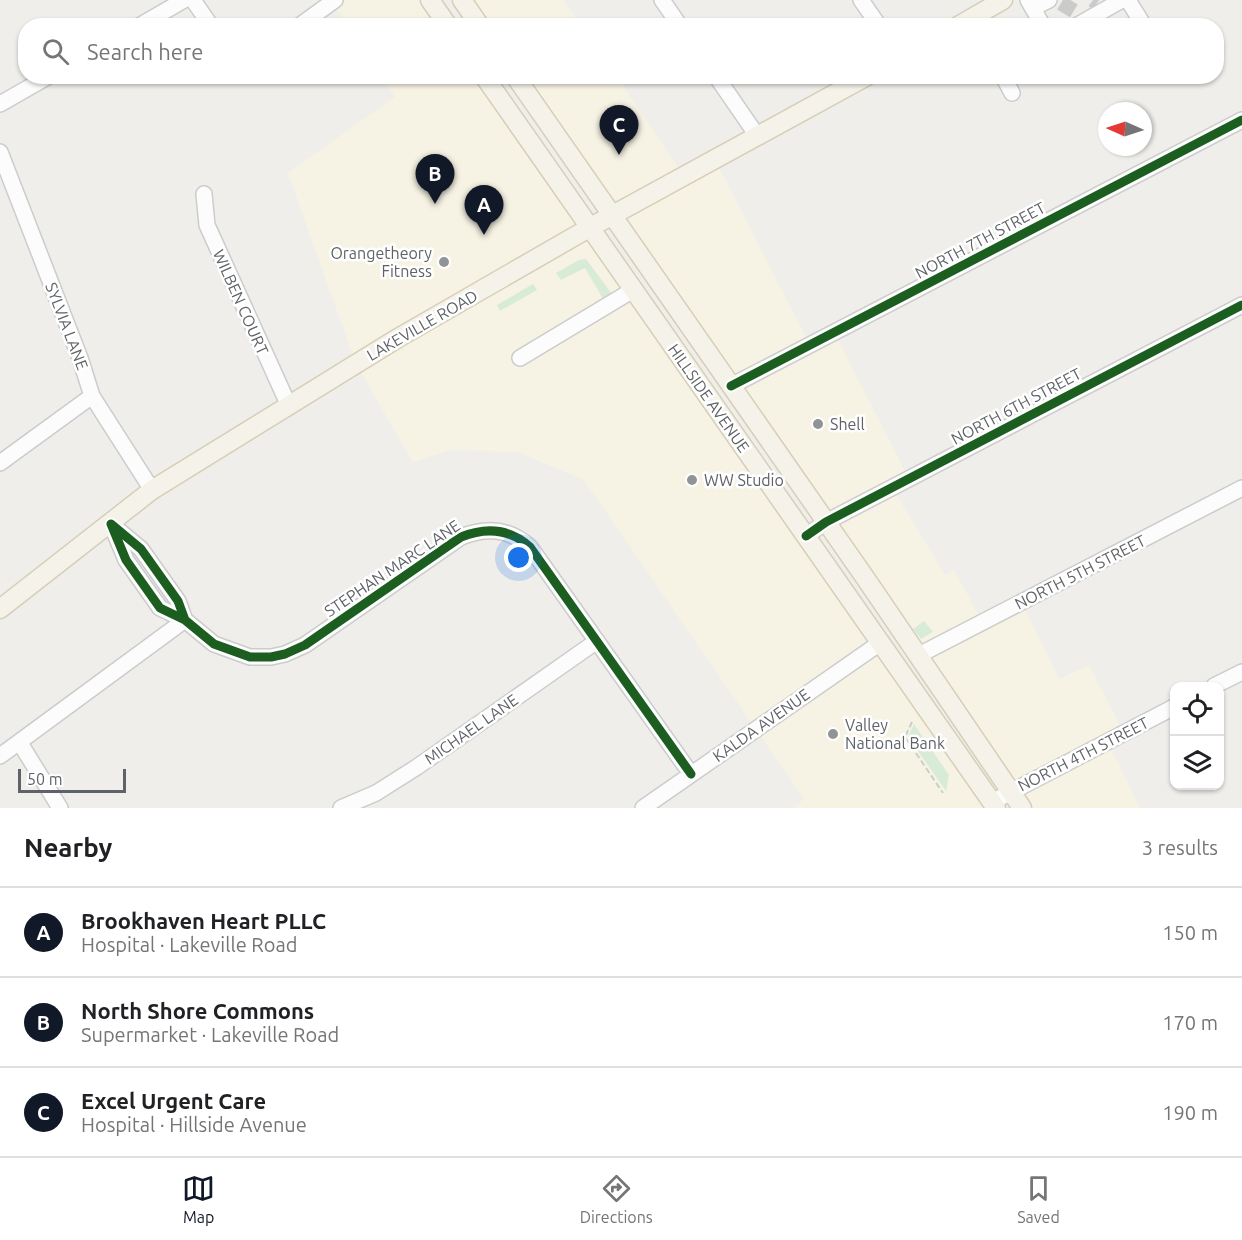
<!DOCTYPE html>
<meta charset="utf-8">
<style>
:root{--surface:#fff;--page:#f2f2f2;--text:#202124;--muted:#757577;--line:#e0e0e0;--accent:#111827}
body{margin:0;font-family:Ubuntu,sans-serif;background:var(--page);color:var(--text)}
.controls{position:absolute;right:18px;bottom:18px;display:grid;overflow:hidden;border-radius:12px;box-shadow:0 2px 4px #0004}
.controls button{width:54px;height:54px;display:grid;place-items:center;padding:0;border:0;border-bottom:2px solid var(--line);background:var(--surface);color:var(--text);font:30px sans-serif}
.compass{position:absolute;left:1098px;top:102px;width:54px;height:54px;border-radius:50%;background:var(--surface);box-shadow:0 2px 4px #0004;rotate:273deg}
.scale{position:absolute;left:18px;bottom:15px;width:108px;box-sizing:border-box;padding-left:6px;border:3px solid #5f6368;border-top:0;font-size:16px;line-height:21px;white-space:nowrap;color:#5f6368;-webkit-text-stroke:4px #fff;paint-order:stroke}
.you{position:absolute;left:519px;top:558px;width:21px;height:21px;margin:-15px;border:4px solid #fff;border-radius:50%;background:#1a73e8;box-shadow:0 0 0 9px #1a73e833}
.badge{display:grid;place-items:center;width:39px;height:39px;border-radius:50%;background:var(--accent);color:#fff;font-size:20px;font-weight:700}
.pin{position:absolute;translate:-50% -50px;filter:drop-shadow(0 2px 3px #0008)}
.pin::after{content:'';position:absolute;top:32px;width:21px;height:18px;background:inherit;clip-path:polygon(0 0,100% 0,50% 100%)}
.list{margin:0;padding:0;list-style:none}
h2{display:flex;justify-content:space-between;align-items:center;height:78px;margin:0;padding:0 24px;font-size:26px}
h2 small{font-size:20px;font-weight:400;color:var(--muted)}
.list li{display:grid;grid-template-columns:39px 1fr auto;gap:18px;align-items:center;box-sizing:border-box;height:90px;padding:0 24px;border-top:2px solid var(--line)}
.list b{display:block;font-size:22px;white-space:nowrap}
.list p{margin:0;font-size:20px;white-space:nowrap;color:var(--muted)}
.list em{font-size:20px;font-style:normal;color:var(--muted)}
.icon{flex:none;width:33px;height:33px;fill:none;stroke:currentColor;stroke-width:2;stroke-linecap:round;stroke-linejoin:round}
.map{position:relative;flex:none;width:1242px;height:808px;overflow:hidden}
.search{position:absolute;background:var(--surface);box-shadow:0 2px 4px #0004;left:18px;right:18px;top:18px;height:66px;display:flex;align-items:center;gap:15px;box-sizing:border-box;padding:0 21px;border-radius:24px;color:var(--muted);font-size:22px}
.sheet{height:348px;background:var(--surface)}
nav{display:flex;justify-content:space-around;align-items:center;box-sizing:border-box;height:84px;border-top:2px solid var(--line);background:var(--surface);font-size:16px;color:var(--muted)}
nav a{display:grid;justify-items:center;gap:3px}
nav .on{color:var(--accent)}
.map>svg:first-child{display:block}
.commercial{fill:#f7f3e4}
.green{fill:#d8ebd6}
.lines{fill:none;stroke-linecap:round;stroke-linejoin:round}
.minor-tunnel{stroke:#cbcbca;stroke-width:15;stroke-dasharray:15 8;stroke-linecap:butt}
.minor-casing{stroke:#cbcccc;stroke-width:18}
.major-casing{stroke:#d7ceb8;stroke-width:21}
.path{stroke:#cacfcc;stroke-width:2;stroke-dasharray:6 3;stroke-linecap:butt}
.minor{stroke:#fdfcfc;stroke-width:15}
.major{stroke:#f4f2e9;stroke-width:18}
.cycleway-casing{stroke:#fff;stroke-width:13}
.cycleway{stroke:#1b5e20;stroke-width:9}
.poi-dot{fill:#919496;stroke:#fff;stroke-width:2}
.labels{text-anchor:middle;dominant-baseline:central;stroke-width:5;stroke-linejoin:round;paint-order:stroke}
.street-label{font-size:16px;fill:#5f6368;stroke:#fff}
.poi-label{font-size:16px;fill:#5f6368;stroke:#fff;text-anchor:start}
</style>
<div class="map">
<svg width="1242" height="808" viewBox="0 0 1242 808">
<rect width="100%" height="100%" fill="#efeeea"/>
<path class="commercial" d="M 335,0 L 430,0 L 448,25 L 348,25 L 332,2 Z
M 462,0 L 563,0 L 581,25 L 480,25 Z
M 382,77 L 484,77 L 996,808 L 794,808 L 804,799 L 584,480 L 518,452 L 450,450 L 413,462 L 356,364 L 288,173 L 395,97 Z
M 515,77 L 617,77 L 684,176 L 715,160 L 810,345 L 834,332 L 909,479 L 892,488 L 945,575 L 954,570 L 983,623 L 1022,603 L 1059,679 L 1089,665 L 1124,733 L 1108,742 L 1140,808 L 1022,808 Z"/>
<path class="green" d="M 586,259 L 615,298 L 603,299 L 585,268 L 561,280 L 556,273 L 579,260 Z
M 533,284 L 537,290 L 500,311 L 497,305 Z
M 924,621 L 933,632 L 921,639 L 913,629 Z
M 914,724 L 949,775 L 946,791 L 908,737 Z"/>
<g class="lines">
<path class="minor-tunnel" d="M 1093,0 L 1097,3
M 1061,3 L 1079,14"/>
<defs>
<path id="minor" d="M 193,0 L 211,26
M 662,0 L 680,26
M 861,0 L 879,26
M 1028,0 L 1043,26
M 1128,0 L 1144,26
M 1033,8 L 1049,0
M 139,26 L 184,0
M 299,26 L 335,0
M 1076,26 L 1122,0
M 716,76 L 758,137
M 1003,76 L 1012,93
M 0,104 L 49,76
M 0,152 L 80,358 L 92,396 L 152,490
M 204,194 L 207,225 L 289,406
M 520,358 L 633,290
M 731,386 L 1242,120
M 0,463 L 92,396
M 806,536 L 826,522 L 1242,305
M 185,620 L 178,601 L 141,549 L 111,524 L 126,560 L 160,608 L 185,620 L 214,644 L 250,657 L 271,657 L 285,654 L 305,645 L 461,537 C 486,527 509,528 530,547 L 691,774
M 917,656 L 1242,488
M 1214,686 L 1242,672
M 20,743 L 60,808
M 0,756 L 185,620
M 992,802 L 1174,707
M 341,808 L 376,793 L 417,767 L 597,641
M 643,808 L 880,643"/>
<path id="major" d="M 430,0 L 448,26
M 462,0 L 480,26
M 958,26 L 1003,0
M 484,76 L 996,808
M 515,76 L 866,579 L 1022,808
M 0,609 L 152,490 L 398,338 L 589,228 L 867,76"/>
</defs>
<use href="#minor" class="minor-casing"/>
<use href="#major" class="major-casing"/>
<path class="path" d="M 912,722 L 905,737 L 943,793"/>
<use href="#minor" class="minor"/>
<use href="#major" class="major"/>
<defs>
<path id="cycleway" d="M 731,386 L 1242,120
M 806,536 L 826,522 L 1242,305
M 185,620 L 178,601 L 141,549 L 111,524 L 126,560 L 160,608 L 185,620 L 214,644 L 250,657 L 271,657 L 285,654 L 305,645 L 461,537 C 486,527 509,528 530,547 L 691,774"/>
</defs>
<use href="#cycleway" class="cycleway-casing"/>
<use href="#cycleway" class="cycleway"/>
</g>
<g class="poi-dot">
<circle cx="444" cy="262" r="6"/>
<circle cx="818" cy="424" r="6"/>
<circle cx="692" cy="480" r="6"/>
<circle cx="833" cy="734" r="6"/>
</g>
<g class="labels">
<g class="street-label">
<text transform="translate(980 240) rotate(-28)">NORTH 7TH STREET</text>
<text transform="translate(241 302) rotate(66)">WILBEN COURT</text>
<text transform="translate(422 325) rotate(-30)">LAKEVILLE ROAD</text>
<text transform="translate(67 326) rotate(69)">SYLVIA LANE</text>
<text transform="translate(709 398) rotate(55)">HILLSIDE AVENUE</text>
<text transform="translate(1016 406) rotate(-28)">NORTH 6TH STREET</text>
<text transform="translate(392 568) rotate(-34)">STEPHAN MARC LANE</text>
<text transform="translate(1080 572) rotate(-27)">NORTH 5TH STREET</text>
<text transform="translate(761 725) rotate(-35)">KALDA AVENUE</text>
<text transform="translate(471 729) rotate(-35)">MICHAEL LANE</text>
<text transform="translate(1083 754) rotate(-27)">NORTH 4TH STREET</text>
</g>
<g class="poi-label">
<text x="432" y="253" text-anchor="end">Orangetheory<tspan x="432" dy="18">Fitness</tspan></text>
<text x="830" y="424">Shell</text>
<text x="704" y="480">WW Studio</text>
<text x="845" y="725">Valley<tspan x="845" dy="18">National Bank</tspan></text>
</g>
</g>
</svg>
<div class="controls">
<button><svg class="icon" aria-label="locate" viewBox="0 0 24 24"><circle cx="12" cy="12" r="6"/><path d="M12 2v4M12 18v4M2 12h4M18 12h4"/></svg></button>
<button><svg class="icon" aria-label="layers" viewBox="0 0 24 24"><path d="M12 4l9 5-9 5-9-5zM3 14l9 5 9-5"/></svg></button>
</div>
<svg class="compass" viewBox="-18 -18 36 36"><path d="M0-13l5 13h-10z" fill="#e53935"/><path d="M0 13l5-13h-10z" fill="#757577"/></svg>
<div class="scale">50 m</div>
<div class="you"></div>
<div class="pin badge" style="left:484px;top:235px">A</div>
<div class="pin badge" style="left:435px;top:204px">B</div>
<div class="pin badge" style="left:619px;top:155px">C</div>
<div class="search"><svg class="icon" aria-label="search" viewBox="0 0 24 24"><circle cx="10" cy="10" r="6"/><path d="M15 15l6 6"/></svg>Search here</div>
</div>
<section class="sheet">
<h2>Nearby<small>3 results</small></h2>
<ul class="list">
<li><span class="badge">A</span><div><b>Brookhaven Heart PLLC</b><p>Hospital · Lakeville Road</p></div><em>150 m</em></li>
<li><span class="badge">B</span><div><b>North Shore Commons</b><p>Supermarket · Lakeville Road</p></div><em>170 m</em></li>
<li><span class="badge">C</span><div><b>Excel Urgent Care</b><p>Hospital · Hillside Avenue</p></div><em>190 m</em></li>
</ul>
</section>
<nav>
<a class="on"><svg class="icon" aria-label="map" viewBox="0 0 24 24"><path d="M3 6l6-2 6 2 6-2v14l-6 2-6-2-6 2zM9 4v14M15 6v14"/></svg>Map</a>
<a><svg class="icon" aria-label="directions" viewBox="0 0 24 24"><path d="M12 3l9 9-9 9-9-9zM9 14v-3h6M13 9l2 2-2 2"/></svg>Directions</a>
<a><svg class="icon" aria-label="saved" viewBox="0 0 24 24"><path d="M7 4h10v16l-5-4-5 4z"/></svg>Saved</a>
</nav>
